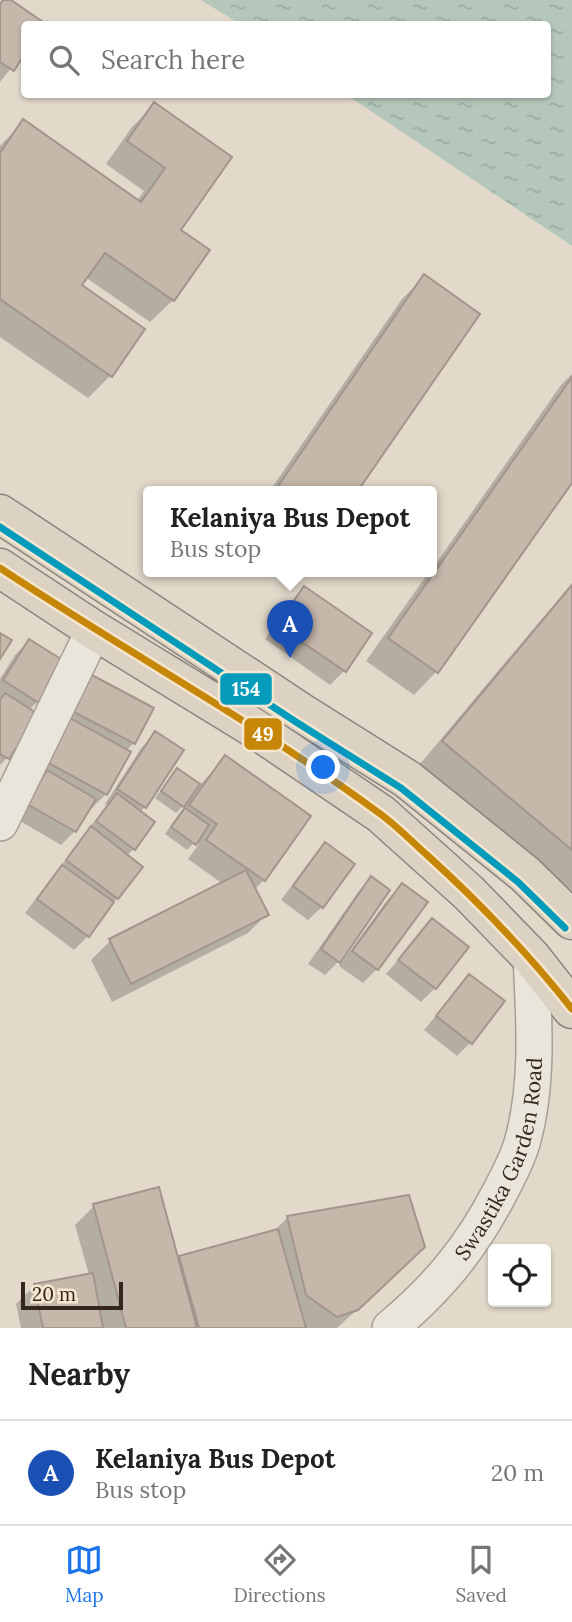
<!DOCTYPE html>
<style>
:root{--surface:#fff;--page:#f2f2f2;--text:#222;--muted:#767676;--line:#e0e0e0;--accent:#1a73e8}
body{margin:0;font-family:Lora,serif;background:var(--page);color:var(--text)}
.controls{position:absolute;right:21px;bottom:21px;display:grid;overflow:hidden;border-radius:7px;box-shadow:0 2px 5px #0004}
.controls button{width:63px;height:63px;display:grid;place-items:center;padding:0;border:0;border-bottom:2px solid var(--line);background:var(--surface);color:var(--text);font:35px sans-serif}
.scale{position:absolute;left:21px;bottom:18px;width:102px;box-sizing:border-box;padding-left:7px;border:4px solid #35261c;border-top:0;font-size:19px;line-height:24px;white-space:nowrap;color:#35261c;-webkit-text-stroke:5px #f5e6cf;paint-order:stroke}
.you{position:absolute;left:324px;top:768px;width:24px;height:24px;margin:-18px;border:5px solid #fff;border-radius:50%;background:#1a73e8;box-shadow:0 0 0 10px #1a73e833}
.badge{display:grid;place-items:center;width:46px;height:46px;border-radius:50%;background:var(--accent);color:#fff;font-size:23px;font-weight:700}
.pin{position:absolute;translate:-50% -58px;filter:drop-shadow(0 2px 4px #0008)}
.pin::after{content:'';position:absolute;top:37px;width:24px;height:21px;background:inherit;clip-path:polygon(0 0,100% 0,50% 100%)}
.popup{position:absolute;left:143px;top:486px;width:294px;height:91px;box-sizing:border-box;display:grid;place-content:center;border-radius:7px;background:var(--surface);filter:drop-shadow(0 2px 5px #0005);font-size:23px;white-space:nowrap;color:var(--muted)}
.popup b{font-size:26px;color:var(--text)}
.popup::after{content:'';position:absolute;left:50%;top:100%;margin-left:-14px;border:14px solid transparent;border-top-color:var(--surface)}
.list{margin:0;padding:0;list-style:none}
h2{display:flex;justify-content:space-between;align-items:center;height:91px;margin:0;padding:0 28px;font-size:30px}
h2 small{font-size:23px;font-weight:400;color:var(--muted)}
.list li{display:grid;grid-template-columns:46px 1fr auto;gap:21px;align-items:center;box-sizing:border-box;height:105px;padding:0 28px;border-top:2px solid var(--line)}
.list b{display:block;font-size:26px;white-space:nowrap}
.list p{margin:0;font-size:23px;white-space:nowrap;color:var(--muted)}
.list em{font-size:23px;font-style:normal;color:var(--muted)}
.icon{flex:none;width:38px;height:38px;fill:none;stroke:currentColor;stroke-width:2;stroke-linecap:round;stroke-linejoin:round}
.map{position:relative;flex:none;width:572px;height:1328px;overflow:hidden}
.search{position:absolute;background:var(--surface);box-shadow:0 2px 5px #0004;left:21px;right:21px;top:21px;height:77px;display:flex;align-items:center;gap:18px;box-sizing:border-box;padding:0 24px;border-radius:7px;color:var(--muted);font-size:26px}
.sheet{height:196px;background:var(--surface)}
nav{display:flex;justify-content:space-around;align-items:center;box-sizing:border-box;height:98px;border-top:2px solid var(--line);background:var(--surface);font-size:19px;color:var(--muted)}
nav a{display:grid;justify-items:center;gap:4px}
nav .on{color:var(--accent)}
.map>svg:first-child{display:block}
.water{fill:url(#water-ripples)}
.shadow{fill:#0003}
.building{fill:#c6b7ab;stroke:#a2958a;stroke-width:2}
.lines{fill:none;stroke-linecap:round;stroke-linejoin:round}
.minor-casing{stroke:#a79e94;stroke-width:38}
.trunk-casing{stroke:#8c847a;stroke-width:41}
.minor{stroke:#eae5db;stroke-width:35}
.trunk{stroke:#dcd2c4;stroke-width:38}
.bus-1-casing{stroke:#f5e6cf;stroke-width:12}
.bus-2-casing{stroke:#f5e6cf;stroke-width:12}
.bus-1{stroke:#c68607;stroke-width:7}
.bus-2{stroke:#059cbc;stroke-width:7}
.labels{text-anchor:middle;dominant-baseline:central;stroke-width:5;stroke-linejoin:round;paint-order:stroke}
.street-label{font-size:21px;fill:#35261c;stroke:#f5e6cf}
.line-badge{stroke:#f5e6cf;stroke-width:2.5}
.badge-label{font-size:19px;text-anchor:middle;font-weight:bold;fill:#fff}
</style>
<div class="map">
<svg width="572" height="1328" viewBox="0 0 572 1328">
<defs>
<pattern id="water-ripples" width="26" height="14" patternUnits="userSpaceOnUse" patternTransform="scale(1.75)"><rect width="26" height="14" fill="#b5c7bb"/><path d="M2 4q2-2 4 0t4 0M15 11q2-2 4 0t4 0" fill="none" stroke="#9caba0"/></pattern>
</defs>
<rect width="100%" height="100%" fill="#e2d9ca"/>
<path class="water" d="M 201,0 L 572,0 L 572,246 L 347,95 L 548,94 L 548,24 L 240,24 Z"/>
<path class="shadow" d="M 4,0 L 8,0 L 43,24 L 24,24 L 24,52 L 0,82 L 0,4 Z
M 154,105 L 179,230 L 173,300 L 150,322 L 85,277 L 80,285 L 143,330 L 110,376 L 88,398 L 0,337 L 0,146 L 23,122 L 137,201 L 144,191 L 106,164 L 132,127 Z
M 424,277 L 355,492 L 269,492 L 402,299 Z
M 572,374 L 572,480 L 436,672 L 414,695 L 366,661 L 429,572 L 432,572 L 432,569 L 561,385 Z
M 572,583 L 572,891 L 420,764 Z
M 305,588 L 370,633 L 344,671 L 330,685 L 265,639 L 291,602 Z
M 29,641 L 37,702 L 29,710 L 36,715 L 7,758 L 0,765 L 0,679 L 15,655 Z
M 76,690 L 152,709 L 134,743 L 126,751 L 129,752 L 106,794 L 92,808 L 89,807 L 75,831 L 61,845 L 15,818 Z
M 156,734 L 145,807 L 140,812 L 134,849 L 126,856 L 141,867 L 88,936 L 74,950 L 25,913 L 107,805 L 105,804 L 142,747 Z
M 225,758 L 264,880 L 254,890 L 267,914 L 248,933 L 112,1002 L 91,960 L 110,941 L 223,884 L 188,859 L 199,844 L 196,841 L 187,850 L 165,834 L 184,807 L 183,806 L 176,813 L 155,798 L 177,770 L 199,786 Z
M 325,844 L 322,907 L 308,920 L 281,900 L 312,858 Z
M 371,879 L 339,961 L 325,975 L 308,964 L 358,892 Z
M 402,885 L 425,903 L 377,969 L 363,983 L 339,966 L 388,899 Z
M 432,920 L 435,988 L 421,1002 L 386,974 Z
M 469,976 L 471,1042 L 457,1056 L 424,1030 Z
M 408,1197 L 404,1266 L 337,1328 L 307,1328 L 303,1325 L 304,1328 L 21,1328 L 16,1304 L 35,1285 L 89,1275 L 75,1225 L 94,1206 L 177,1261 L 180,1258 L 273,1232 L 287,1218 Z"/>
<path class="building" d="M 3,0 L 11,0 L 46,24 L 24,24 L 24,55 L 14,71 L 0,62 L 0,4 Z
M 154,102 L 232,157 L 181,230 L 210,250 L 174,301 L 105,253 L 82,285 L 145,329 L 112,377 L 0,299 L 0,153 L 23,119 L 141,202 L 165,168 L 127,141 Z
M 424,274 L 480,314 L 357,492 L 274,492 Z
M 572,377 L 572,483 L 438,673 L 388,638 Z
M 572,585 L 572,850 L 442,741 Z
M 304,586 L 372,633 L 346,672 L 277,625 Z
M 0,633 L 12,640 L 0,659 Z
M 29,639 L 64,661 L 39,703 L 3,680 Z
M 90,674 L 154,708 L 135,744 L 70,710 Z
M 5,693 L 38,714 L 9,759 L 0,754 L 0,700 Z
M 70,718 L 131,752 L 107,795 L 45,761 Z
M 155,731 L 184,750 L 146,808 L 117,789 Z
M 225,755 L 311,816 L 265,881 L 206,840 L 217,824 L 189,805 Z
M 177,768 L 200,784 L 184,807 L 161,791 Z
M 47,770 L 96,799 L 76,832 L 27,804 Z
M 117,793 L 155,822 L 135,850 L 96,821 Z
M 185,808 L 209,825 L 196,845 L 171,827 Z
M 91,826 L 143,867 L 118,899 L 66,860 Z
M 325,842 L 355,864 L 323,908 L 293,886 Z
M 62,865 L 114,902 L 89,937 L 37,899 Z
M 246,870 L 269,915 L 131,984 L 109,939 Z
M 371,876 L 390,890 L 340,963 L 321,949 Z
M 402,883 L 428,902 L 378,970 L 352,951 Z
M 432,918 L 469,947 L 436,989 L 398,960 Z
M 469,974 L 505,1001 L 472,1044 L 436,1016 Z
M 159,1187 L 197,1328 L 126,1328 L 93,1204 Z
M 409,1195 L 425,1247 L 358,1310 L 337,1317 L 306,1295 L 287,1216 Z
M 278,1229 L 306,1328 L 199,1328 L 179,1256 Z
M 93,1273 L 103,1328 L 43,1328 L 34,1284 Z"/>
<g class="lines">
<defs>
<g id="minor">
<path d="M 0,823 L 94,630"/>
<path id="s1" d="M 390,1328 C 438,1288 471,1248 500,1192 C 508,1177 517,1160 522,1143 C 539,1084 534,1018 531,957"/>
</g>
<path id="trunk" d="M 0,514 L 302,713 L 407,779 L 525,874 L 572,920
M 0,568 L 94,630 L 254,728 L 381,814 L 469,893 L 531,957 L 572,1009"/>
</defs>
<use href="#minor" class="minor-casing"/>
<use href="#trunk" class="trunk-casing"/>
<use href="#minor" class="minor"/>
<use href="#trunk" class="trunk"/>
<defs>
<path id="bus-1" d="M 0,568 C 125,651 258,724 379,813 C 396,825 411,841 427,855 C 480,903 527,952 572,1009"/>
<path id="bus-2" d="M 0,527 L 296,722 L 401,788 L 518,882 L 565,928"/>
</defs>
<use href="#bus-1" class="bus-1-casing"/>
<use href="#bus-2" class="bus-2-casing"/>
<use href="#bus-1" class="bus-1"/>
<use href="#bus-2" class="bus-2"/>
</g>
<g class="labels">
<g class="street-label">
<text stroke="none"><textPath href="#s1" startOffset="208">Swastika Garden Road</textPath></text>
</g>
</g>
<g class="line-badge">
<rect x="219" y="672" width="54" height="34" rx="7" fill="#059cbc"/>
<rect x="243" y="717" width="40" height="34" rx="7" fill="#c68607"/>
</g>
<g class="badge-label">
<text x="246" y="696">154</text>
<text x="263" y="741">49</text>
</g>
</svg>
<div class="controls">
<button><svg class="icon" aria-label="locate" viewBox="0 0 24 24"><circle cx="12" cy="12" r="6"/><path d="M12 2v4M12 18v4M2 12h4M18 12h4"/></svg></button>
</div>
<div class="scale">20 m</div>
<div class="you"></div>
<div class="pin badge" style="left:290px;top:658px;background:#1a4fb4">A</div>
<div class="popup"><b>Kelaniya Bus Depot</b>Bus stop</div>
<div class="search"><svg class="icon" aria-label="search" viewBox="0 0 24 24"><circle cx="10" cy="10" r="6"/><path d="M15 15l6 6"/></svg>Search here</div>
</div>
<section class="sheet">
<h2>Nearby<small></small></h2>
<ul class="list">
<li><span class="badge" style="background:#1a4fb4">A</span><div><b>Kelaniya Bus Depot</b><p>Bus stop</p></div><em>20 m</em></li>
</ul>
</section>
<nav>
<a class="on"><svg class="icon" aria-label="map" viewBox="0 0 24 24"><path d="M3 6l6-2 6 2 6-2v14l-6 2-6-2-6 2zM9 4v14M15 6v14"/></svg>Map</a>
<a><svg class="icon" aria-label="directions" viewBox="0 0 24 24"><path d="M12 3l9 9-9 9-9-9zM9 14v-3h6M13 9l2 2-2 2"/></svg>Directions</a>
<a><svg class="icon" aria-label="saved" viewBox="0 0 24 24"><path d="M7 4h10v16l-5-4-5 4z"/></svg>Saved</a>
</nav>
